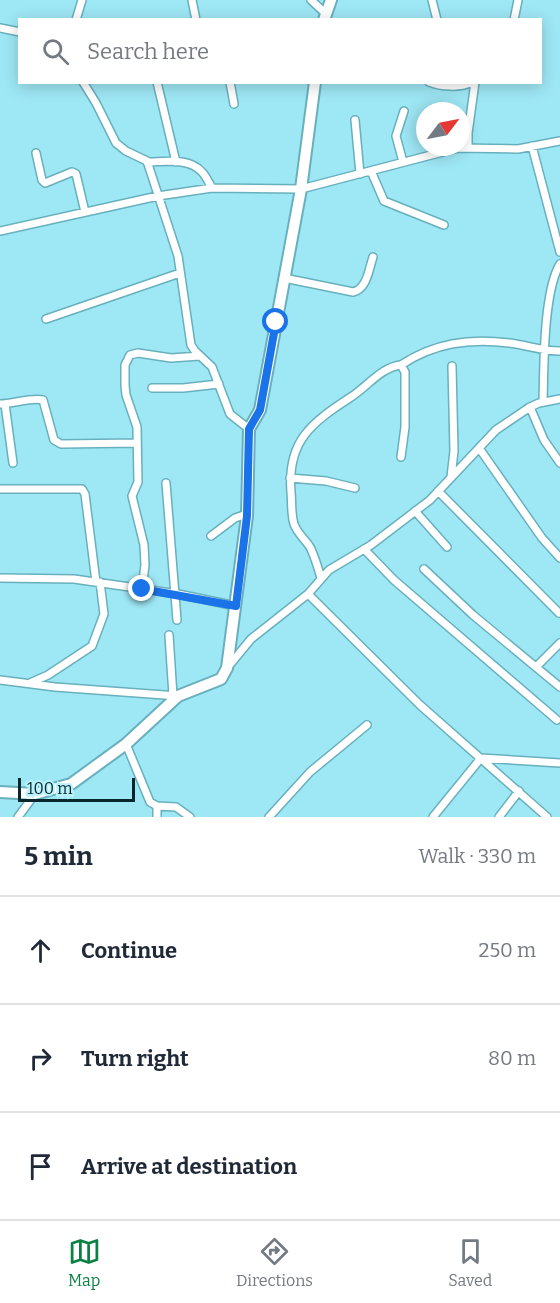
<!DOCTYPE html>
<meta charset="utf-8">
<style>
:root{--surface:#fff;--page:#f6f6f7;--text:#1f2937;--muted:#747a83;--line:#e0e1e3;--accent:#0b8043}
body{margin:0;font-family:Bitter,serif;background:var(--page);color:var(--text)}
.compass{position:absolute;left:416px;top:102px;width:54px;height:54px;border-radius:50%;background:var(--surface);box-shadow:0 3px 15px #0003;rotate:58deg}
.scale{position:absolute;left:18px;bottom:15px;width:117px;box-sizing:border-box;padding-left:6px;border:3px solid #08272d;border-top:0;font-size:16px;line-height:21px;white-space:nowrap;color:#08272d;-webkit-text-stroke:4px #b8f2fd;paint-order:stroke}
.stop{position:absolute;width:18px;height:18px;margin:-14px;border:4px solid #1a73e8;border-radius:50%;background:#fff}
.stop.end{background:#1a73e8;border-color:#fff;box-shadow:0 2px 6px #0008}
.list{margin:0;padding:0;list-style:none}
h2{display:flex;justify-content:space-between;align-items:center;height:78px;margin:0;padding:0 24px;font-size:26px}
h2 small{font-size:20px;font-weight:400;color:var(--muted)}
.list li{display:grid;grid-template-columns:39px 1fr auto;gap:18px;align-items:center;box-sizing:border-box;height:108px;padding:0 24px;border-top:2px solid var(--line)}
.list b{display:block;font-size:22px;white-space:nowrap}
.list em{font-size:20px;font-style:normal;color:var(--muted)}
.icon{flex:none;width:33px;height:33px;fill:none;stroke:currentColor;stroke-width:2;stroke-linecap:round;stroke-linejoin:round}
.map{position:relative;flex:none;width:560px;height:817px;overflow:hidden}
.search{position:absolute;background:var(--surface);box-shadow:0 3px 15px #0003;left:18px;right:18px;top:18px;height:66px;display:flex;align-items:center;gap:15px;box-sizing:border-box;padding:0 21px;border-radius:0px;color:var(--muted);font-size:22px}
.sheet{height:402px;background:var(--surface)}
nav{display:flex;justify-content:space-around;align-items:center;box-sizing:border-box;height:84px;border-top:2px solid var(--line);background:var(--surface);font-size:16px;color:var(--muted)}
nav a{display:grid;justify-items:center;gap:3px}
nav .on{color:var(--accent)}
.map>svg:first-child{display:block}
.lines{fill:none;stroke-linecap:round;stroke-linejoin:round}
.street-casing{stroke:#68b0bd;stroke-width:10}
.secondary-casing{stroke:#68b0bd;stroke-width:14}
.street{stroke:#fff;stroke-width:7}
.secondary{stroke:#fff;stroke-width:10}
.route{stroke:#1a73e8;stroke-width:8}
</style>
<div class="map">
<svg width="560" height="817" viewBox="0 0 560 817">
<rect width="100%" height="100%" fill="#9ee7f5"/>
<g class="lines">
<defs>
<path id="street" d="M 192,0 L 196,20
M 311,0 L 326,14
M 432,0 L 437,20
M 76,20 L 82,0
M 514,20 L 518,0
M 0,28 L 20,32
M 83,82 L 96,103 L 116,143 L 126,151 L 147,161 L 178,256 L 191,345 L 195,351 L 212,367 L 230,414 L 249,429
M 157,82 L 176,162
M 230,82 L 234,104
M 429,82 C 441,87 461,88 472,82
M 355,120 L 360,174
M 532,146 L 560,252
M 468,148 L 468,133 L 475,82
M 36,153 L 42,180 L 45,183 L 72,172 L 76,174 L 85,212
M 147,162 C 164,162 189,157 202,172 C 206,176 209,183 212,188
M 403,162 L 396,136 L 404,111
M 371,171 L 384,201 L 444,225
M 0,231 L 158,196 L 212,188 L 301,189 L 458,148 L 518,149 L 560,141
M 284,278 L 353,292 C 367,289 369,269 373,257
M 46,319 L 180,273
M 401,365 C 434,343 469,338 509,343 C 527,345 542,351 560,351
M 152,388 L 183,388 L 219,384
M 543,402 C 544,369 543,292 560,264
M 0,404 C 13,404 32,397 43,400 L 54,440 L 61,444 L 137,443
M 5,404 L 13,463
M 530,407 L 544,440 L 560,463
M 479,448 L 542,538 L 560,558
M 451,477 L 454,451 L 452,366
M 290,478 L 326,481 L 355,488
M 166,483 L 177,620
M 0,489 L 82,489 L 85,494 L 96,582
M 438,491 L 559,613
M 415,511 L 447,547
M 211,536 L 235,518 L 247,514
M 364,549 L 394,580 L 557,720
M 424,569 L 473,615 L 560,687
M 0,578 L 74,579 L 178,594 L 236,606
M 321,578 C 318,568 315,557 310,547 C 305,539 297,533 294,524 C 291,515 292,502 291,492 C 287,441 311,423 351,397 C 367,387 381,367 401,365 L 405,372 L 405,427 L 401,457
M 142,589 L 145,565 L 144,545 L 132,496 L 138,482 L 137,427 L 126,395 L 125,385 L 125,365 L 130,355 L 138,353 L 171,358 L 200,356
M 308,594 L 420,705 L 547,817
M 169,635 L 173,696
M 228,667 L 251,639 L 308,594 L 329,570 L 371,545 L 430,500 L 496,430 L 530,407 L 539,403 L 560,399
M 536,667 L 560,643
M 0,680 L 55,687 L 178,696
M 30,683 L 48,675 L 92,646 L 104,614 L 100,582
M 126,744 L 150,802 L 157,806 L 176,807 L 190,817
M 157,806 L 157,817
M 18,817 L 35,794
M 269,817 L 310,772 L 367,725
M 433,817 L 481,758 L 560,763
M 499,817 L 519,791"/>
<path id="secondary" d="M 324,20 L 331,0
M 0,792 L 35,794 L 71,784 L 126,744 L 178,696 L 221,679 L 227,668 L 247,516 L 249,429 L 260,410 L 301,189 L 315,82"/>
</defs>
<use href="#street" class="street-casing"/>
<use href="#secondary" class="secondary-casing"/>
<use href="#street" class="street"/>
<use href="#secondary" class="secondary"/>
</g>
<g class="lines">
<path class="route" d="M 142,589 L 236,606 L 247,516 L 249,429 L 260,410 L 276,322"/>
</g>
</svg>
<svg class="compass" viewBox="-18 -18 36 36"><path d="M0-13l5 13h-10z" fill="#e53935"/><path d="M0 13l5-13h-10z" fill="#747a83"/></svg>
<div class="scale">100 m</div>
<div class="stop" style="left:276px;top:322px"></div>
<div class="stop end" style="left:142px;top:589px"></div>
<div class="search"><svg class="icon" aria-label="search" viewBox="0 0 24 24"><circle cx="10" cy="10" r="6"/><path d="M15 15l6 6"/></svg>Search here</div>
</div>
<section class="sheet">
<h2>5 min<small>Walk · 330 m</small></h2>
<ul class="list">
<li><svg class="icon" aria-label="ahead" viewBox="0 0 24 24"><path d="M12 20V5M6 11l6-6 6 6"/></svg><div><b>Continue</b></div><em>250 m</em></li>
<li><svg class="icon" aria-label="right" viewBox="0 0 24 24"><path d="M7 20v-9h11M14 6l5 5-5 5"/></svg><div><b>Turn right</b></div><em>80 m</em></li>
<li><svg class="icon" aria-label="arrive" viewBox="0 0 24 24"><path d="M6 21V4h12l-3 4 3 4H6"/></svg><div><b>Arrive at destination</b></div></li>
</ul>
</section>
<nav>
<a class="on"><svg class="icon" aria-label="map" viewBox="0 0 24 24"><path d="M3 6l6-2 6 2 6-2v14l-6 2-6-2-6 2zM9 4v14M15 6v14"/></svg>Map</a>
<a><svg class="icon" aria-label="directions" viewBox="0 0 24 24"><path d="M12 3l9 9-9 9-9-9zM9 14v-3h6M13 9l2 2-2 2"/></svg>Directions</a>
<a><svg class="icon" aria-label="saved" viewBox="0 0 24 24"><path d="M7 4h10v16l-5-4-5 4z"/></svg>Saved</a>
</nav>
